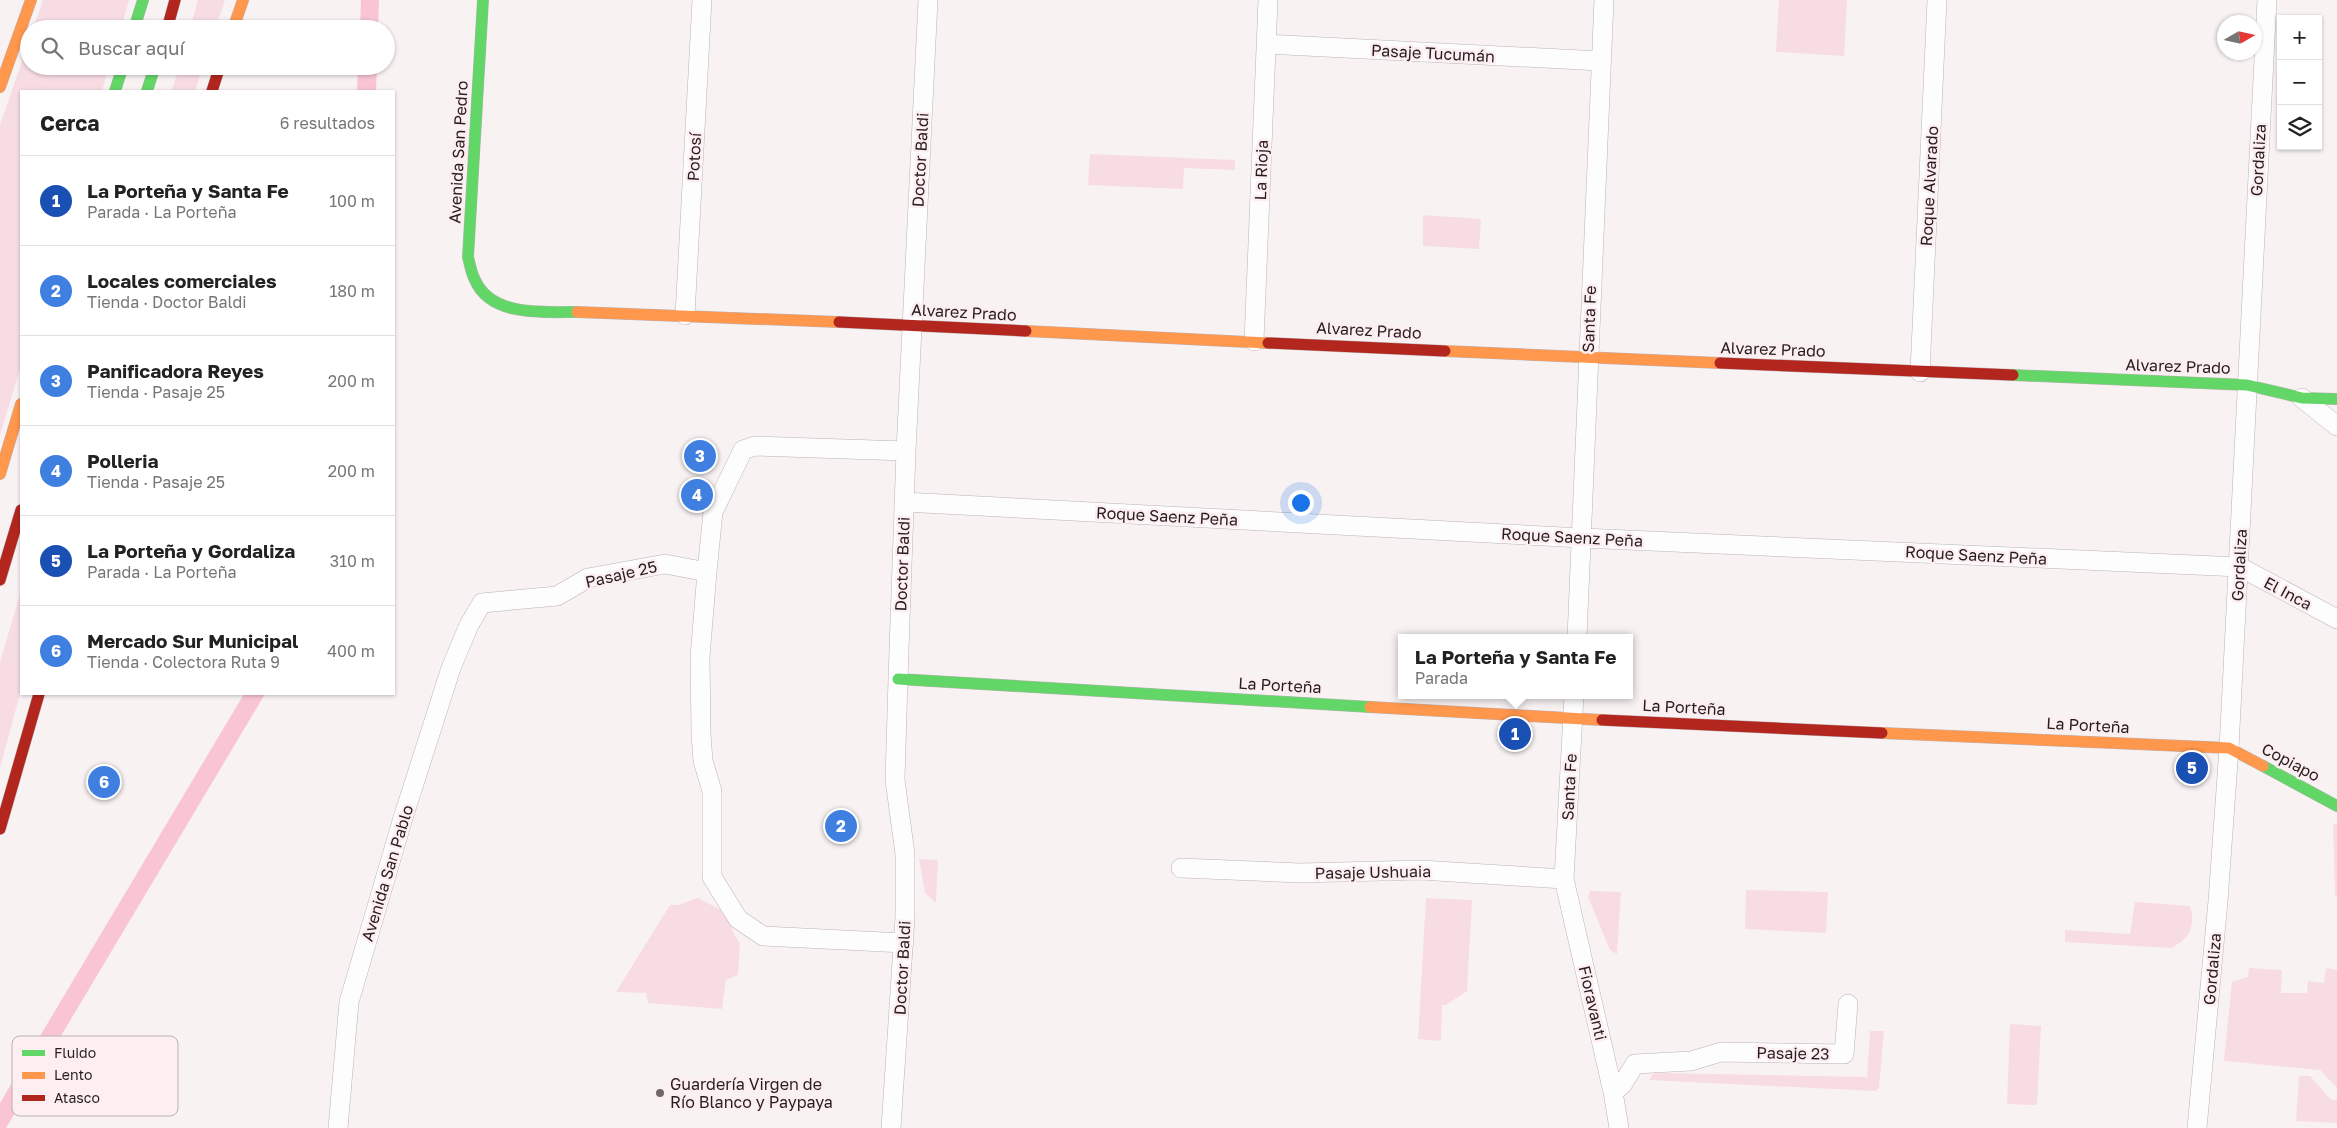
<!DOCTYPE html>
<html lang="es">
<meta charset="utf-8">
<style>
:root{--surface:#fff;--page:#f6f6f6;--text:#222;--muted:#767676;--line:#e0e0e0;--accent:#2563eb}
body{margin:0;font-family:"Golos Text",sans-serif;background:var(--page);color:var(--text)}
.controls{position:absolute;right:15px;top:15px;display:grid;overflow:hidden;border-radius:0px;box-shadow:0 1px 4px #0004}
.controls button{width:45px;height:45px;display:grid;place-items:center;padding:0;border:0;border-bottom:1px solid var(--line);background:var(--surface);color:var(--text);font:25px sans-serif}
.compass{position:absolute;left:2217px;top:15px;width:45px;height:45px;border-radius:50%;background:var(--surface);box-shadow:0 1px 4px #0004;rotate:81deg}
.you{position:absolute;left:1300px;top:502px;width:18px;height:18px;margin:-12px;border:4px solid #fff;border-radius:50%;background:#1a73e8;box-shadow:0 0 0 8px #1a73e833}
.badge{display:grid;place-items:center;width:32px;height:32px;border-radius:50%;background:var(--accent);color:#fff;font-size:16px;font-weight:700}
.pin{position:absolute;translate:-50% -50%;border:2px solid #fff;box-shadow:0 1px 5px #0006}
.popup{position:absolute;left:1398px;top:634px;width:235px;height:65px;box-sizing:border-box;display:grid;place-content:center;border-radius:0px;background:var(--surface);filter:drop-shadow(0 1px 4px #0005);font-size:16px;white-space:nowrap;color:var(--muted)}
.popup b{font-size:19px;color:var(--text)}
.popup::after{content:'';position:absolute;left:50%;top:100%;margin-left:-10px;border:10px solid transparent;border-top-color:var(--surface)}
.list{margin:0;padding:0;list-style:none}
h2{display:flex;justify-content:space-between;align-items:center;height:65px;margin:0;padding:0 20px;font-size:21px}
h2 small{font-size:16px;font-weight:400;color:var(--muted)}
.list li{display:grid;grid-template-columns:32px 1fr auto;gap:15px;align-items:center;box-sizing:border-box;height:90px;padding:0 20px;border-top:1px solid var(--line)}
.list b{display:block;font-size:19px;white-space:nowrap}
.list p{margin:0;font-size:16px;white-space:nowrap;color:var(--muted)}
.list em{font-size:16px;font-style:normal;color:var(--muted)}
.icon{flex:none;width:28px;height:28px;fill:none;stroke:currentColor;stroke-width:2;stroke-linecap:round;stroke-linejoin:round}
.map{position:relative;flex:none;width:2337px;height:1128px;overflow:hidden}
.search{position:absolute;background:var(--surface);box-shadow:0 1px 4px #0004;left:20px;top:20px;width:375px;height:55px;display:flex;align-items:center;gap:12px;box-sizing:border-box;padding:0 18px;border-radius:28px;color:var(--muted);font-size:19px}
.panel{position:absolute;background:var(--surface);box-shadow:0 1px 4px #0004;left:20px;top:90px;width:375px;height:605px;border-radius:0px}
.map>svg:first-child{display:block}
.green{fill:#f8dce4}
.water{fill:#f9c5d4}
.lines{fill:none;stroke-linecap:round;stroke-linejoin:round}
.street-casing{stroke:#bcb2b5;stroke-width:20}
.fast-casing{stroke:#bcb2b5;stroke-width:12}
.slow-casing{stroke:#bcb2b5;stroke-width:12}
.jam-casing{stroke:#bcb2b5;stroke-width:12}
.street{stroke:#fefdfd;stroke-width:19}
.fast{stroke:#63d668;stroke-width:11}
.slow{stroke:#ff974d;stroke-width:11}
.jam{stroke:#b3261e;stroke-width:11}
.poi-dot{fill:#716769;stroke:#fceef1;stroke-width:2}
.labels{text-anchor:middle;dominant-baseline:central;stroke-width:5;stroke-linejoin:round;paint-order:stroke}
.street-label{font-size:16px;fill:#291c1f;stroke:#fceef1}
.poi-label{font-size:16px;fill:#291c1f;stroke:#fceef1;text-anchor:start}
.key{fill:#fceef1;stroke:#bdafb2;stroke-width:1}
.key-label{font-size:14px;fill:#291c1f}
</style>
<div class="map">
<svg width="2337" height="1128" viewBox="0 0 2337 1128">
<rect width="100%" height="100%" fill="#f8f2f3"/>
<path class="green" d="M 43,0 L 129,0 L 121,29 L 33,29 Z
M 198,0 L 225,0 L 215,29 L 190,29 Z
M 1779,0 L 1847,0 L 1844,56 L 1776,52 Z
M 29,41 L 29,66 L 109,66 L 102,91 L 21,91 L 21,366 L 0,435 L 0,125 Z
M 179,66 L 203,66 L 195,91 L 172,91 Z
M 1090,154 L 1235,160 L 1235,170 L 1184,168 L 1183,189 L 1088,185 Z
M 1423,215 L 1481,219 L 1479,249 L 1423,246 Z
M 21,591 L 21,690 L 0,768 L 0,662 Z
M 2333,823 L 2337,825 L 2337,896 L 2335,895 Z
M 919,859 L 938,860 L 936,903 L 925,893 Z
M 1746,890 L 1828,892 L 1826,933 L 1745,929 Z
M 1590,891 L 1621,892 L 1617,954 L 1610,950 L 1588,897 Z
M 698,898 L 727,913 L 733,932 L 740,944 L 738,975 L 726,980 L 722,1009 L 648,1003 L 646,993 L 616,992 L 670,905 L 678,905 Z
M 1426,898 L 1472,900 L 1467,991 L 1446,1005 L 1442,1005 L 1441,1041 L 1418,1039 Z
M 2135,902 L 2190,906 C 2196,927 2189,939 2171,948 L 2065,942 L 2065,930 L 2130,934 Z
M 2249,968 L 2282,970 L 2281,993 L 2307,993 L 2308,981 L 2324,983 L 2326,968 L 2337,970 L 2337,1088 L 2320,1070 L 2224,1061 L 2232,982 L 2248,977 Z
M 2010,1024 L 2041,1026 L 2037,1105 L 2007,1104 Z
M 1870,1031 L 1884,1031 L 1879,1088 L 1875,1091 L 1649,1080 L 1654,1073 L 1867,1077 Z
M 2299,1076 L 2310,1076 L 2331,1100 L 2337,1100 L 2337,1123 L 2296,1121 Z"/>
<path class="water" d="M 361,0 L 379,0 L 378,29 L 360,29 Z
M 358,66 L 377,66 L 376,91 L 357,91 Z
M 244,694 L 265,694 L 6,1128 L 0,1128 L 0,1103 Z"/>
<g class="lines">
<defs>
<path id="street" d="M 1266,44 L 1601,61
M 685,315 L 702,0
M 1254,341 L 1268,0
M 1920,372 L 1937,0
M 2302,398 L 2337,426
M 904,502 L 1582,538 L 2240,567 L 2337,619
M 707,572 L 700,657 L 701,734 L 703,761 L 712,791 L 712,877 L 738,919 L 763,936 L 904,943
M 1577,638 L 1604,0
M 1574,695 L 1564,879 L 1613,1092 L 1619,1128
M 1181,868 L 1300,873 L 1421,870 L 1564,879
M 1613,1092 L 1622,1085 L 1635,1064 L 1691,1061 L 1721,1052 L 1844,1054 L 1848,1004
M 338,1128 L 349,1002 L 403,818 L 451,668 L 469,625 L 482,603 L 557,596 L 588,578 L 665,564 L 707,572 L 713,512 L 743,450 L 755,446 L 906,451
M 891,1128 L 905,917 L 905,854 L 895,780 L 898,679 L 906,451 L 928,0
M 2197,1128 L 2218,901 L 2229,748 L 2267,0"/>
<path id="fast" d="M 483,0 L 468,257 C 470,264 471,273 475,280 C 491,317 544,312 577,312
M 134,29 L 143,0
M 115,91 L 123,66
M 147,91 L 155,66
M 2013,375 L 2247,385 L 2302,398 L 2337,399
M 898,679 L 1370,707
M 2263,766 L 2337,806"/>
<path id="slow" d="M 233,29 L 243,0
M 0,87 L 31,0
M 577,312 L 839,322
M 1026,331 L 1268,343
M 1445,351 L 1720,363
M 0,474 L 21,404
M 1370,707 L 1602,720
M 1882,733 L 2229,748 L 2263,766"/>
<path id="jam" d="M 167,29 L 175,0
M 212,91 L 220,66
M 839,322 L 1026,331
M 1268,343 L 1445,351
M 1720,363 L 2013,375
M 0,580 L 21,510
M 1602,720 L 1882,733
M 0,829 L 39,694"/>
</defs>
<use href="#street" class="street-casing"/>
<use href="#fast" class="fast-casing"/>
<use href="#slow" class="slow-casing"/>
<use href="#jam" class="jam-casing"/>
<use href="#street" class="street"/>
<use href="#fast" class="fast"/>
<use href="#slow" class="slow"/>
<use href="#jam" class="jam"/>
</g>
<circle class="poi-dot" cx="660" cy="1093" r="5"/>
<g class="labels">
<g class="street-label">
<text transform="translate(1433 53) rotate(3)">Pasaje Tucumán</text>
<text transform="translate(458 152) rotate(-87)">Avenida San Pedro</text>
<text transform="translate(694 157) rotate(-87)">Potosí</text>
<text transform="translate(920 160) rotate(-87)">Doctor Baldi</text>
<text transform="translate(2258 160) rotate(-87)">Gordaliza</text>
<text transform="translate(1261 170) rotate(-88)">La Rioja</text>
<text transform="translate(1929 186) rotate(-87)">Roque Alvarado</text>
<text transform="translate(964 312) rotate(3)">Alvarez Prado</text>
<text transform="translate(1589 319) rotate(-88)">Santa Fe</text>
<text transform="translate(1369 330) rotate(3)">Alvarez Prado</text>
<text transform="translate(1773 349) rotate(2)">Alvarez Prado</text>
<text transform="translate(2178 366) rotate(2)">Alvarez Prado</text>
<text transform="translate(1167 516) rotate(3)">Roque Saenz Peña</text>
<text transform="translate(1572 537) rotate(3)">Roque Saenz Peña</text>
<text transform="translate(1976 555) rotate(3)">Roque Saenz Peña</text>
<text transform="translate(902 564) rotate(-88)">Doctor Baldi</text>
<text transform="translate(2239 565) rotate(-87)">Gordaliza</text>
<text transform="translate(621 574) rotate(-13)">Pasaje 25</text>
<text transform="translate(2288 593) rotate(28)">El Inca</text>
<text transform="translate(1280 685) rotate(3)">La Porteña</text>
<text transform="translate(1684 707) rotate(3)">La Porteña</text>
<text transform="translate(2088 725) rotate(3)">La Porteña</text>
<text transform="translate(2291 762) rotate(28)">Copiapo</text>
<text transform="translate(1569 787) rotate(-87)">Santa Fe</text>
<text transform="translate(1373 872) rotate(-1)">Pasaje Ushuaia</text>
<text transform="translate(387 873) rotate(-73)">Avenida San Pablo</text>
<text transform="translate(902 968) rotate(-87)">Doctor Baldi</text>
<text transform="translate(2212 969) rotate(-85)">Gordaliza</text>
<text transform="translate(1593 1003) rotate(77)">Fioravanti</text>
<text transform="translate(1793 1053) rotate(1)">Pasaje 23</text>
</g>
<g class="poi-label">
<text x="670" y="1084">Guardería Virgen de<tspan x="670" dy="18">Río Blanco y Paypaya</tspan></text>
</g>
</g>
<rect x="12" y="1036" width="166" height="80" rx="8" class="key"/>
<rect x="22" y="1050" width="23" height="6" fill="#63d668"/>
<rect x="22" y="1072" width="23" height="7" fill="#ff974d"/>
<rect x="22" y="1095" width="23" height="6" fill="#b3261e"/>
<g class="key-label">
<text x="54" y="1058">Fluido</text>
<text x="54" y="1080">Lento</text>
<text x="54" y="1103">Atasco</text>
</g>
</svg>
<div class="controls">
<button>+</button>
<button>−</button>
<button><svg class="icon" aria-label="layers" viewBox="0 0 24 24"><path d="M12 4l9 5-9 5-9-5zM3 14l9 5 9-5"/></svg></button>
</div>
<svg class="compass" viewBox="-18 -18 36 36"><path d="M0-13l5 13h-10z" fill="#e53935"/><path d="M0 13l5-13h-10z" fill="#767676"/></svg>
<div class="you"></div>
<div class="pin badge" style="left:1515px;top:734px;background:#1a4fb4">1</div>
<div class="popup"><b>La Porteña y Santa Fe</b>Parada</div>
<div class="pin badge" style="left:841px;top:826px;background:#3f7fe0">2</div>
<div class="pin badge" style="left:700px;top:456px;background:#3f7fe0">3</div>
<div class="pin badge" style="left:697px;top:495px;background:#3f7fe0">4</div>
<div class="pin badge" style="left:2192px;top:768px;background:#1a4fb4">5</div>
<div class="pin badge" style="left:104px;top:782px;background:#3f7fe0">6</div>
<div class="search"><svg class="icon" aria-label="search" viewBox="0 0 24 24"><circle cx="10" cy="10" r="6"/><path d="M15 15l6 6"/></svg>Buscar aquí</div>
<section class="panel">
<h2>Cerca<small>6 resultados</small></h2>
<ul class="list">
<li><span class="badge" style="background:#1a4fb4">1</span><div><b>La Porteña y Santa Fe</b><p>Parada · La Porteña</p></div><em>100 m</em></li>
<li><span class="badge" style="background:#3f7fe0">2</span><div><b>Locales comerciales</b><p>Tienda · Doctor Baldi</p></div><em>180 m</em></li>
<li><span class="badge" style="background:#3f7fe0">3</span><div><b>Panificadora Reyes</b><p>Tienda · Pasaje 25</p></div><em>200 m</em></li>
<li><span class="badge" style="background:#3f7fe0">4</span><div><b>Polleria</b><p>Tienda · Pasaje 25</p></div><em>200 m</em></li>
<li><span class="badge" style="background:#1a4fb4">5</span><div><b>La Porteña y Gordaliza</b><p>Parada · La Porteña</p></div><em>310 m</em></li>
<li><span class="badge" style="background:#3f7fe0">6</span><div><b>Mercado Sur Municipal</b><p>Tienda · Colectora Ruta 9</p></div><em>400 m</em></li>
</ul>
</section>
</div>
